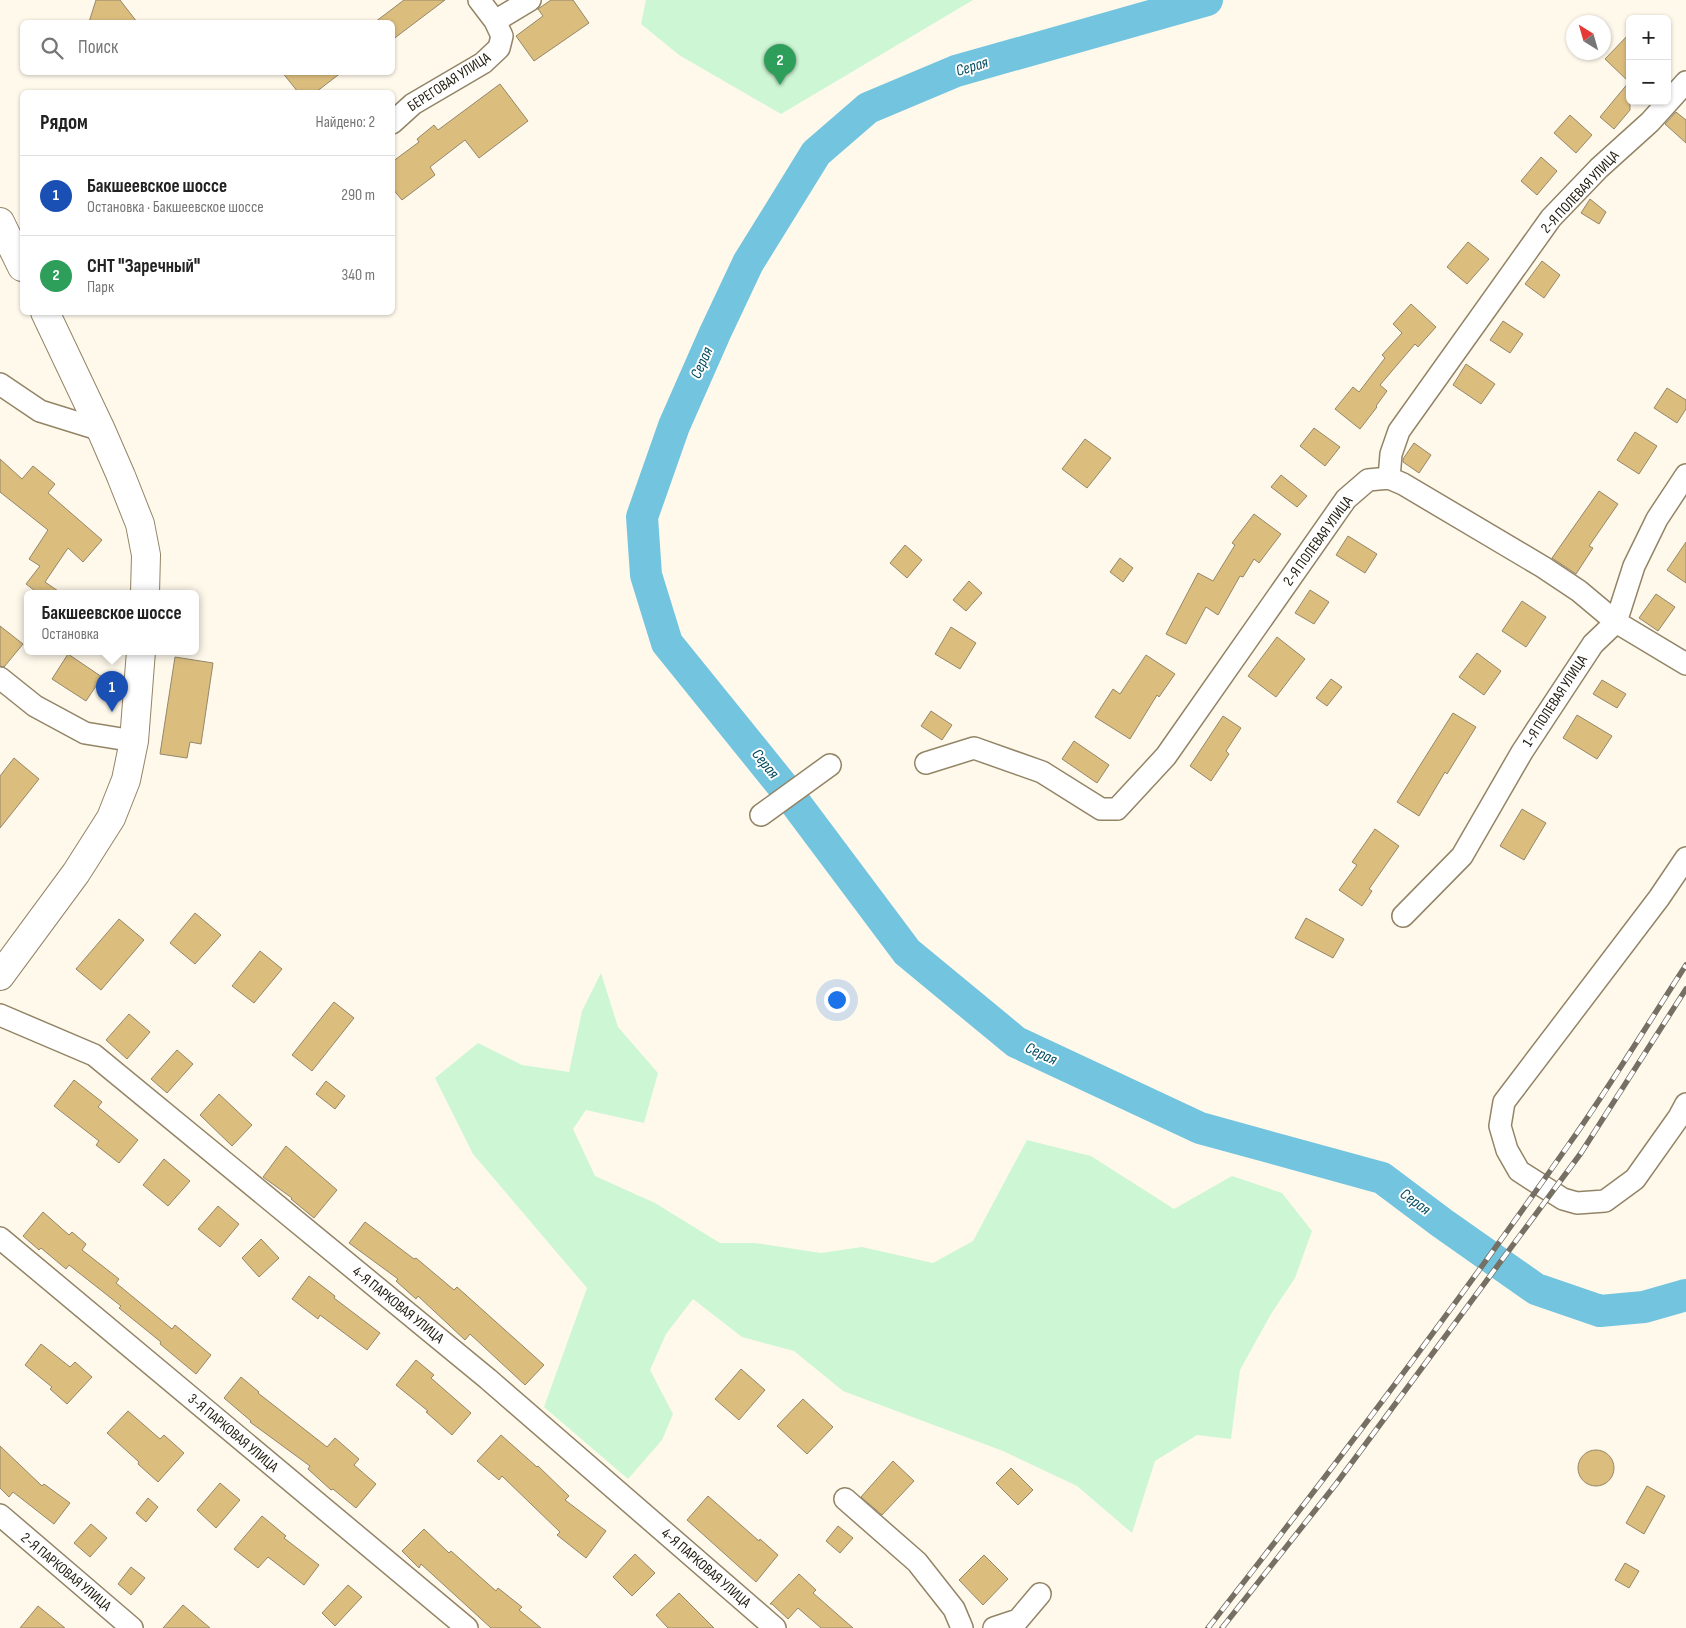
<!DOCTYPE html>
<html lang="ru">
<meta charset="utf-8">
<style>
:root{--surface:#fff;--page:#f6f6f6;--text:#222;--muted:#767676;--line:#e0e0e0;--accent:#0b8043}
body{margin:0;font-family:"Sofia Sans Condensed",sans-serif;background:var(--page);color:var(--text)}
.controls{position:absolute;right:15px;top:15px;display:grid;overflow:hidden;border-radius:8px;box-shadow:0 1px 4px #0004}
.controls button{width:45px;height:45px;display:grid;place-items:center;padding:0;border:0;border-bottom:1px solid var(--line);background:var(--surface);color:var(--text);font:25px sans-serif}
.compass{position:absolute;left:1566px;top:15px;width:45px;height:45px;border-radius:50%;background:var(--surface);box-shadow:0 1px 4px #0004;rotate:323deg}
.you{position:absolute;left:836px;top:999px;width:18px;height:18px;margin:-12px;border:4px solid #fff;border-radius:50%;background:#1a73e8;box-shadow:0 0 0 8px #1a73e833}
.badge{display:grid;place-items:center;width:32px;height:32px;border-radius:50%;background:var(--accent);color:#fff;font-size:16px;font-weight:700}
.pin{position:absolute;translate:-50% -41px;filter:drop-shadow(0 1px 2px #0008)}
.pin::after{content:'';position:absolute;top:26px;width:18px;height:15px;background:inherit;clip-path:polygon(0 0,100% 0,50% 100%)}
.popup{position:absolute;left:24px;top:590px;width:175px;height:65px;box-sizing:border-box;display:grid;place-content:center;border-radius:8px;background:var(--surface);filter:drop-shadow(0 1px 4px #0005);font-size:16px;white-space:nowrap;color:var(--muted)}
.popup b{font-size:19px;color:var(--text)}
.popup::after{content:'';position:absolute;left:50%;top:100%;margin-left:-10px;border:10px solid transparent;border-top-color:var(--surface)}
.list{margin:0;padding:0;list-style:none}
h2{display:flex;justify-content:space-between;align-items:center;height:65px;margin:0;padding:0 20px;font-size:21px}
h2 small{font-size:16px;font-weight:400;color:var(--muted)}
.list li{display:grid;grid-template-columns:32px 1fr auto;gap:15px;align-items:center;box-sizing:border-box;height:80px;padding:0 20px;border-top:1px solid var(--line)}
.list b{display:block;font-size:19px;white-space:nowrap}
.list p{margin:0;font-size:16px;white-space:nowrap;color:var(--muted)}
.list em{font-size:16px;font-style:normal;color:var(--muted)}
.icon{flex:none;width:28px;height:28px;fill:none;stroke:currentColor;stroke-width:2;stroke-linecap:round;stroke-linejoin:round}
.map{position:relative;flex:none;width:1686px;height:1628px;overflow:hidden}
.search{position:absolute;background:var(--surface);box-shadow:0 1px 4px #0004;left:20px;top:20px;width:375px;height:55px;display:flex;align-items:center;gap:12px;box-sizing:border-box;padding:0 18px;border-radius:8px;color:var(--muted);font-size:19px}
.panel{position:absolute;background:var(--surface);box-shadow:0 1px 4px #0004;left:20px;top:90px;width:375px;height:225px;border-radius:8px}
.map>svg:first-child{display:block}
.green{fill:#cdf6d4}
.lines{fill:none;stroke-linecap:round;stroke-linejoin:round}
.river{stroke:#73c4df;stroke-width:32}
.building{fill:#dbbd7e;stroke:#968769}
.street-casing{stroke:#938466;stroke-width:24}
.secondary-casing{stroke:#938466;stroke-width:30}
.street{stroke:#fff;stroke-width:21}
.secondary{stroke:#fff;stroke-width:28}
.rail-casing{stroke:#757063;stroke-width:5.5}
.rail{stroke:#fff;stroke-width:4;stroke-dasharray:11;stroke-linecap:butt}
.labels{text-anchor:middle;dominant-baseline:central;stroke-width:4;stroke-linejoin:round;paint-order:stroke}
.street-label{font-size:15px;fill:#1f1a0e;stroke:#fff}
.water-label{font-size:16px;font-style:italic;fill:#024d60;stroke:#fff}
</style>
<div class="map">
<svg width="1686" height="1628" viewBox="0 0 1686 1628">
<rect width="100%" height="100%" fill="#fff9ec"/>
<path class="green" d="M 646,0 L 973,0 L 781,114 L 679,55 L 641,24 Z
M 601,973 L 618,1027 L 658,1073 L 644,1123 L 586,1110 L 573,1129 L 595,1176 L 655,1203 L 720,1243 L 755,1243 L 821,1253 L 862,1247 L 933,1263 L 973,1241 L 1027,1140 L 1091,1156 L 1174,1209 L 1232,1176 L 1282,1193 L 1312,1231 L 1295,1278 L 1271,1314 L 1240,1370 L 1231,1439 L 1197,1435 L 1155,1461 L 1132,1533 L 1077,1486 L 1003,1451 L 843,1391 L 794,1351 L 742,1337 L 693,1299 L 666,1334 L 650,1370 L 673,1414 L 662,1440 L 628,1479 L 544,1407 L 587,1288 L 473,1154 L 435,1078 L 478,1043 L 522,1065 L 569,1072 L 582,1011 Z"/>
<g class="lines">
<path class="river" d="M 1207,0 L 956,71 L 868,108 L 816,153 L 748,263 L 715,333 L 674,426 L 642,517 L 646,575 L 667,643 L 785,789 L 907,952 L 1016,1042 L 1200,1128 L 1382,1178 L 1442,1223 L 1536,1289 L 1600,1311 L 1644,1307 L 1686,1295"/>
</g>
<path class="building" d="M 96,0 L 120,0 L 137,22 L 89,22 Z
M 404,0 L 445,0 L 392,40 L 392,22 L 375,22 Z
M 551,0 L 573,0 L 589,23 L 534,61 L 516,36 L 543,16 L 538,9 Z
M 1630,33 L 1630,110 L 1614,129 L 1600,117 L 1629,82 L 1605,59 Z
M 282,72 L 342,72 L 316,92 L 298,92 Z
M 500,84 L 528,121 L 479,158 L 465,140 L 430,167 L 435,175 L 402,200 L 392,188 L 392,162 L 419,142 L 417,139 L 434,125 L 438,130 Z
M 1676,112 L 1686,120 L 1686,143 L 1665,124 Z
M 1570,115 L 1592,135 L 1576,153 L 1554,133 Z
M 1541,157 L 1557,171 L 1537,195 L 1521,181 Z
M 1590,199 L 1606,212 L 1599,224 L 1581,213 Z
M 1468,242 L 1489,259 L 1467,284 L 1447,267 Z
M 1542,261 L 1560,275 L 1544,298 L 1525,284 Z
M 1411,304 L 1436,327 L 1418,347 L 1415,344 L 1380,385 L 1387,391 L 1376,406 L 1377,407 L 1360,429 L 1335,409 L 1353,387 L 1359,392 L 1385,358 L 1382,355 L 1402,333 L 1393,324 Z
M 1503,321 L 1523,334 L 1510,353 L 1490,340 Z
M 1466,364 L 1495,384 L 1481,404 L 1453,385 Z
M 1667,388 L 1686,400 L 1686,409 L 1677,423 L 1654,408 Z
M 1314,428 L 1340,447 L 1325,466 L 1300,446 Z
M 1635,432 L 1657,446 L 1639,474 L 1617,460 Z
M 1085,439 L 1111,458 L 1087,488 L 1062,469 Z
M 1414,443 L 1431,455 L 1419,473 L 1403,462 L 1403,459 Z
M 0,459 L 22,479 L 33,466 L 55,484 L 48,493 L 102,540 L 83,562 L 68,548 L 45,582 L 61,593 L 38,593 L 26,584 L 40,566 L 29,559 L 48,530 L 0,492 Z
M 1281,475 L 1307,496 L 1297,507 L 1271,487 Z
M 1599,491 L 1618,504 L 1589,546 L 1593,548 L 1576,574 L 1552,558 Z
M 1254,514 L 1281,534 L 1259,563 L 1254,559 L 1243,577 L 1240,576 L 1218,615 L 1206,607 L 1186,644 L 1166,634 L 1198,573 L 1213,581 L 1235,545 L 1232,543 Z
M 1348,536 L 1377,554 L 1365,573 L 1336,555 Z
M 1686,542 L 1686,583 L 1667,570 Z
M 905,545 L 922,560 L 907,578 L 890,563 Z
M 1120,558 L 1133,568 L 1123,582 L 1110,572 Z
M 969,581 L 982,593 L 966,611 L 953,600 Z
M 1310,590 L 1329,602 L 1314,624 L 1295,613 Z
M 1656,594 L 1675,607 L 1658,631 L 1639,618 Z
M 1522,601 L 1546,617 L 1526,647 L 1502,631 Z
M 0,626 L 23,644 L 4,667 L 0,666 Z
M 951,627 L 976,643 L 960,669 L 935,654 Z
M 1277,637 L 1305,659 L 1276,697 L 1248,676 Z
M 1477,653 L 1501,671 L 1484,695 L 1459,677 Z
M 68,654 L 102,677 L 86,701 L 52,679 Z
M 1146,655 L 1175,674 L 1159,697 L 1157,695 L 1130,739 L 1095,717 L 1113,689 L 1120,694 Z
M 175,657 L 213,663 L 201,744 L 190,742 L 187,758 L 160,754 Z
M 1331,679 L 1342,687 L 1327,706 L 1316,698 Z
M 1602,680 L 1626,694 L 1617,708 L 1593,694 Z
M 931,711 L 952,725 L 942,740 L 921,726 Z
M 1453,713 L 1476,727 L 1447,774 L 1445,772 L 1419,816 L 1397,802 Z
M 1577,715 L 1612,736 L 1597,759 L 1563,738 Z
M 1223,716 L 1241,728 L 1226,751 L 1229,754 L 1211,781 L 1190,766 Z
M 1074,741 L 1109,765 L 1097,783 L 1062,759 Z
M 14,758 L 39,779 L 0,828 L 0,776 Z
M 1522,809 L 1546,823 L 1524,860 L 1500,846 Z
M 1375,829 L 1399,846 L 1369,889 L 1372,891 L 1362,906 L 1339,890 L 1357,865 L 1352,862 Z
M 195,913 L 221,935 L 195,964 L 170,943 Z
M 1306,918 L 1344,939 L 1333,958 L 1295,938 Z
M 119,919 L 144,940 L 101,990 L 76,969 Z
M 260,951 L 282,969 L 254,1003 L 232,986 Z
M 334,1002 L 354,1018 L 312,1071 L 292,1055 Z
M 129,1014 L 150,1032 L 127,1059 L 106,1040 Z
M 177,1050 L 193,1064 L 167,1093 L 151,1079 Z
M 74,1080 L 102,1102 L 98,1107 L 138,1140 L 119,1163 L 96,1145 L 99,1141 L 54,1106 Z
M 326,1081 L 345,1096 L 335,1109 L 316,1094 Z
M 219,1094 L 252,1125 L 232,1146 L 200,1115 Z
M 286,1146 L 337,1190 L 314,1218 L 291,1199 L 292,1198 L 263,1177 Z
M 164,1159 L 190,1181 L 168,1206 L 143,1185 Z
M 218,1206 L 239,1224 L 220,1247 L 198,1229 Z
M 43,1212 L 69,1235 L 72,1232 L 86,1244 L 82,1250 L 119,1279 L 116,1283 L 172,1329 L 175,1325 L 211,1355 L 196,1374 L 160,1344 L 161,1342 L 119,1308 L 121,1306 L 69,1265 L 66,1269 L 41,1248 L 39,1250 L 23,1236 Z
M 365,1222 L 414,1259 L 416,1258 L 454,1290 L 457,1287 L 544,1365 L 525,1385 L 470,1334 L 465,1340 L 418,1296 L 416,1299 L 396,1281 L 398,1279 L 349,1243 Z
M 261,1239 L 279,1258 L 259,1277 L 242,1258 Z
M 309,1276 L 335,1296 L 334,1298 L 380,1333 L 367,1350 L 320,1315 L 318,1319 L 292,1299 Z
M 41,1344 L 70,1367 L 75,1362 L 92,1377 L 67,1404 L 50,1389 L 52,1387 L 25,1365 Z
M 416,1360 L 434,1375 L 431,1378 L 471,1413 L 452,1435 L 426,1412 L 428,1411 L 396,1385 Z
M 741,1369 L 765,1390 L 739,1420 L 715,1399 Z
M 241,1377 L 259,1392 L 258,1393 L 327,1447 L 335,1438 L 359,1459 L 354,1465 L 376,1484 L 356,1508 L 333,1489 L 331,1490 L 308,1469 L 310,1466 L 250,1422 L 251,1421 L 224,1398 Z
M 803,1399 L 833,1427 L 807,1454 L 777,1426 Z
M 128,1411 L 160,1439 L 164,1435 L 184,1453 L 158,1482 L 138,1464 L 139,1462 L 107,1433 Z
M 501,1435 L 537,1467 L 538,1466 L 569,1496 L 565,1500 L 606,1531 L 586,1558 L 557,1535 L 560,1532 L 502,1476 L 499,1480 L 477,1461 Z
M 0,1446 L 42,1486 L 44,1484 L 70,1503 L 54,1524 L 13,1492 L 9,1497 L 0,1488 Z
M1578 1468a18 18 0 1 1 36 0a18 18 0 1 1-36 0Z
M 893,1461 L 914,1481 L 882,1515 L 861,1497 Z
M 1011,1468 L 1033,1490 L 1018,1505 L 996,1483 Z
M 220,1483 L 240,1500 L 216,1528 L 197,1510 Z
M 1647,1486 L 1665,1496 L 1644,1534 L 1626,1523 Z
M 708,1496 L 759,1541 L 760,1539 L 778,1555 L 756,1582 L 687,1520 Z
M 148,1498 L 158,1507 L 146,1522 L 136,1513 Z
M 262,1516 L 286,1536 L 284,1538 L 319,1565 L 304,1585 L 268,1557 L 258,1568 L 234,1549 Z
M 91,1524 L 107,1538 L 90,1557 L 74,1543 Z
M 838,1526 L 853,1538 L 840,1553 L 826,1541 Z
M 424,1529 L 449,1553 L 451,1551 L 496,1591 L 498,1588 L 522,1607 L 519,1610 L 541,1628 L 491,1628 L 421,1564 L 419,1568 L 402,1551 Z
M 635,1554 L 655,1573 L 632,1596 L 613,1577 Z
M 984,1555 L 1008,1579 L 983,1605 L 959,1580 Z
M 1625,1563 L 1639,1571 L 1629,1588 L 1615,1580 Z
M 131,1567 L 145,1578 L 131,1595 L 118,1584 Z
M 799,1574 L 816,1590 L 813,1593 L 853,1628 L 821,1628 L 798,1608 L 788,1619 L 772,1604 L 770,1604 Z
M 348,1585 L 362,1597 L 335,1626 L 322,1613 Z
M 679,1593 L 714,1628 L 668,1628 L 656,1615 Z
M 183,1605 L 210,1628 L 163,1628 Z
M 38,1606 L 65,1628 L 20,1628 Z"/>
<g class="lines">
<defs>
<path id="street" d="M 479,0 L 495,21
M 392,123 L 413,104 L 483,63 L 499,48 L 502,36 L 495,21 L 530,0
M 0,384 L 40,411 L 101,430
M 1389,478 L 1403,484 L 1543,567 L 1579,591 L 1616,622 L 1686,664
M 0,678 L 35,706 L 85,733 L 134,741
M 926,763 L 974,748 L 1042,772 L 1101,809 L 1117,809 L 1166,756 L 1346,499 L 1368,480 L 1389,478 L 1391,454 L 1399,431 L 1551,218 L 1599,168 L 1650,122 L 1686,82
M 761,815 L 830,765
M 1686,858 L 1659,898 L 1504,1102 L 1500,1126 L 1507,1150 L 1519,1171 L 1563,1199 L 1577,1203 L 1605,1201 L 1635,1179 L 1679,1117 L 1686,1104
M 1403,916 L 1462,856 L 1522,752 L 1593,644 L 1616,622 L 1634,566 L 1657,519 L 1686,475
M 0,1015 L 94,1055 L 488,1379 L 775,1628
M 0,1238 L 467,1628
M 845,1499 L 917,1562 L 954,1609 L 962,1628
M 0,1515 L 132,1628
M 994,1628 L 1018,1620 L 1040,1594"/>
<path id="secondary" d="M 0,222 L 22,267
M 45,312 L 101,430 L 121,476 L 140,524 L 146,555 L 145,593
M 0,976 L 76,873 L 111,818 L 126,780 L 134,741 L 141,651"/>
</defs>
<use href="#street" class="street-casing"/>
<use href="#secondary" class="secondary-casing"/>
<use href="#street" class="street"/>
<use href="#secondary" class="secondary"/>
<defs>
<path id="rail" d="M 1208,1628 C 1332,1470 1452,1311 1567,1147 C 1609,1088 1647,1025 1686,965
M 1222,1628 L 1336,1484 L 1581,1153 L 1686,989"/>
</defs>
<use href="#rail" class="rail-casing"/>
<use href="#rail" class="rail"/>
</g>
<g class="labels">
<g class="street-label">
<text transform="translate(449 82) rotate(-33)">БЕРЕГОВАЯ УЛИЦА</text>
<text transform="translate(1580 192) rotate(-47)">2-Я ПОЛЕВАЯ УЛИЦА</text>
<text transform="translate(1318 541) rotate(-54)">2-Я ПОЛЕВАЯ УЛИЦА</text>
<text transform="translate(1555 701) rotate(-57)">1-Я ПОЛЕВАЯ УЛИЦА</text>
<text transform="translate(398 1305) rotate(39)">4-Я ПАРКОВАЯ УЛИЦА</text>
<text transform="translate(233 1433) rotate(40)">3-Я ПАРКОВАЯ УЛИЦА</text>
<text transform="translate(706 1568) rotate(41)">4-Я ПАРКОВАЯ УЛИЦА</text>
<text transform="translate(66 1572) rotate(40)">2-Я ПАРКОВАЯ УЛИЦА</text>
</g>
<g class="water-label">
<text transform="translate(972 67) rotate(-17)">Серая</text>
<text transform="translate(702 363) rotate(-66)">Серая</text>
<text transform="translate(765 764) rotate(51)">Серая</text>
<text transform="translate(1041 1054) rotate(25)">Серая</text>
<text transform="translate(1415 1202) rotate(36)">Серая</text>
</g>
</g>
</svg>
<div class="controls">
<button>+</button>
<button>−</button>
</div>
<svg class="compass" viewBox="-18 -18 36 36"><path d="M0-13l5 13h-10z" fill="#e53935"/><path d="M0 13l5-13h-10z" fill="#767676"/></svg>
<div class="you"></div>
<div class="pin badge" style="left:112px;top:712px;background:#1a4fb4">1</div>
<div class="popup"><b>Бакшеевское шоссе</b>Остановка</div>
<div class="pin badge" style="left:780px;top:85px;background:#2e9e5b">2</div>
<div class="search"><svg class="icon" aria-label="search" viewBox="0 0 24 24"><circle cx="10" cy="10" r="6"/><path d="M15 15l6 6"/></svg>Поиск</div>
<section class="panel">
<h2>Рядом<small>Найдено: 2</small></h2>
<ul class="list">
<li><span class="badge" style="background:#1a4fb4">1</span><div><b>Бакшеевское шоссе</b><p>Остановка · Бакшеевское шоссе</p></div><em>290 m</em></li>
<li><span class="badge" style="background:#2e9e5b">2</span><div><b>СНТ &quot;Заречный&quot;</b><p>Парк</p></div><em>340 m</em></li>
</ul>
</section>
</div>
